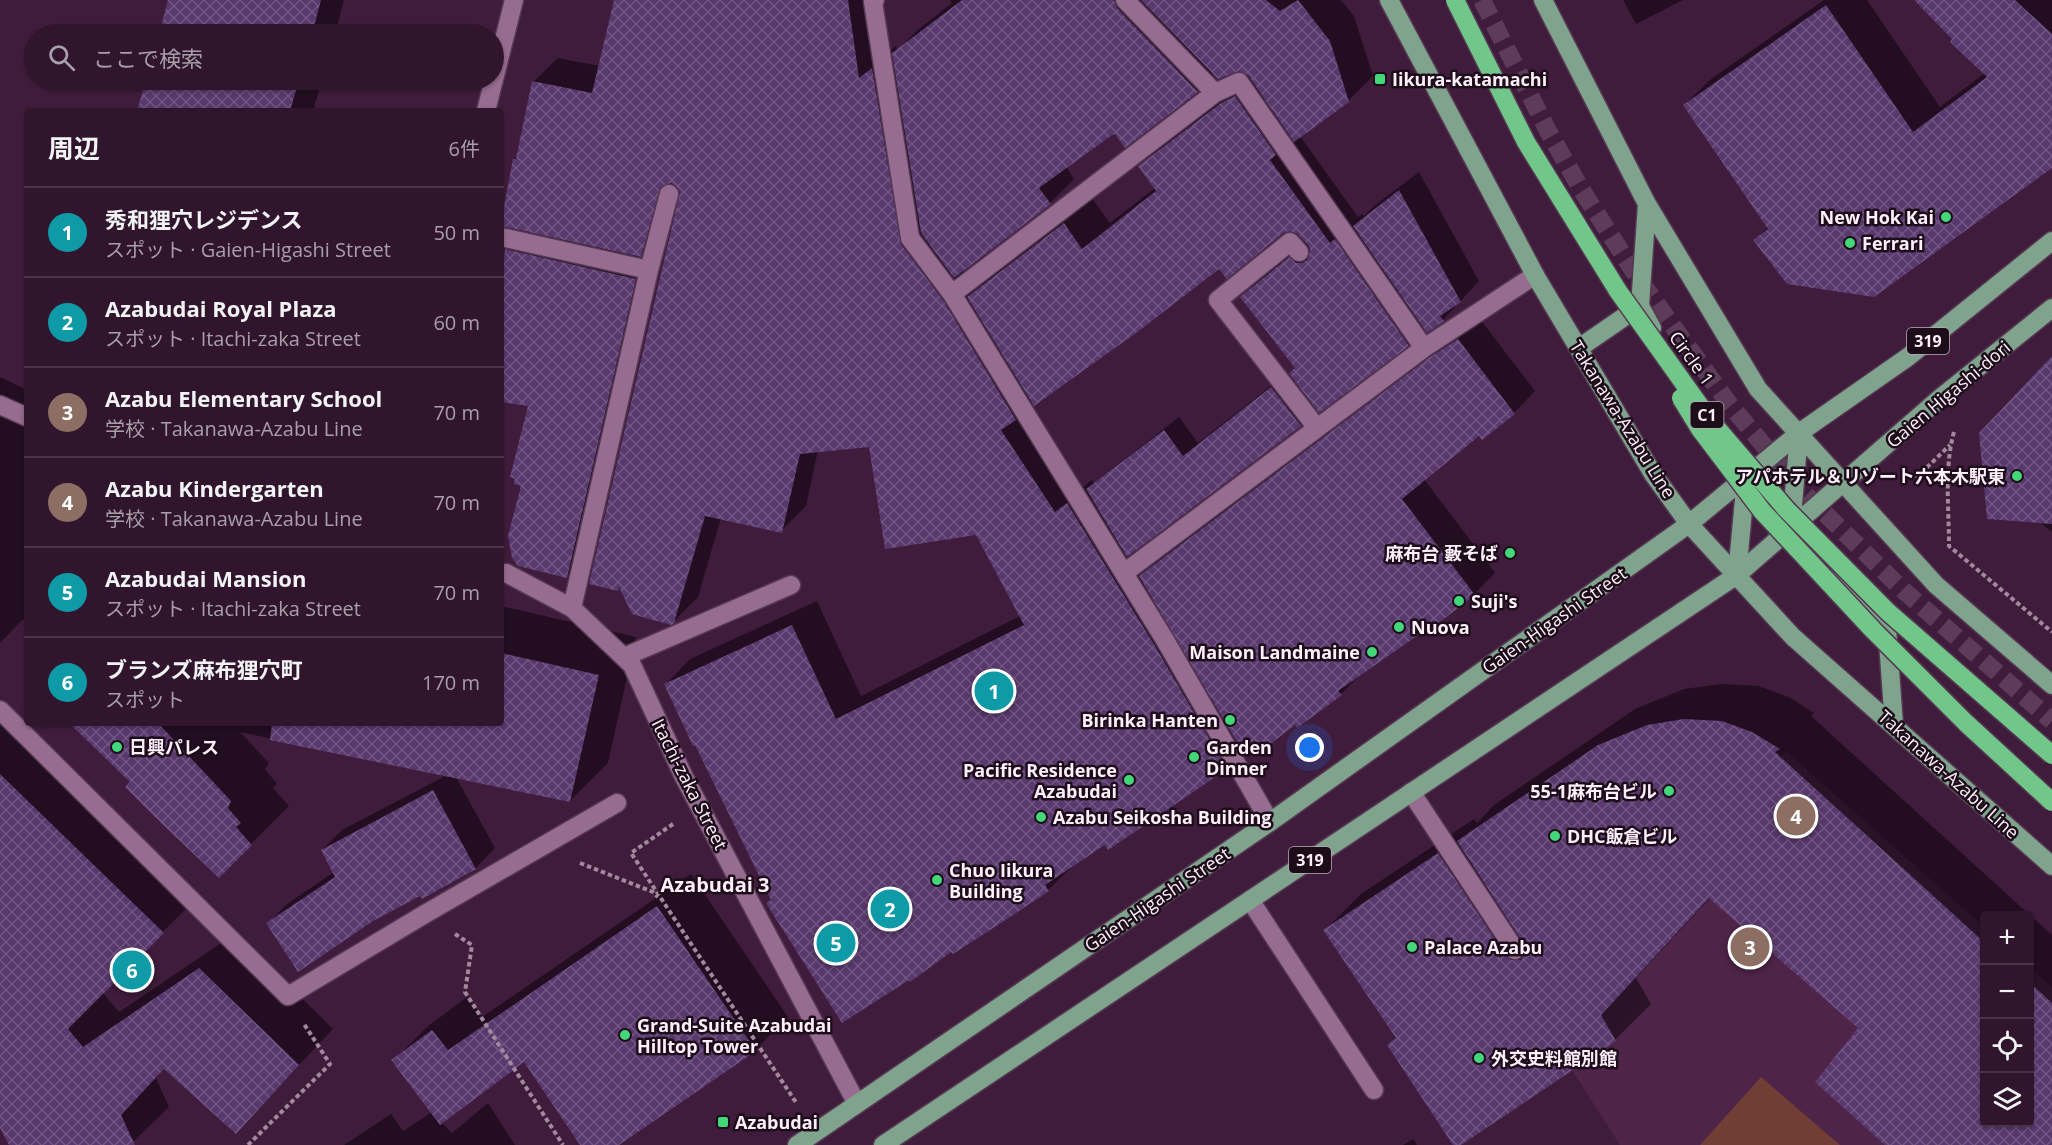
<!DOCTYPE html>
<html lang="ja">
<meta charset="utf-8">
<style>
:root{--surface:#30152d;--page:#381e35;--text:#f1f3f6;--muted:#a89faa;--line:#4b3449;--accent:#2563eb}
body{margin:0;font-family:"Open Sans","Noto Sans JP",sans-serif;background:var(--page);color:var(--text)}
.controls{position:absolute;right:18px;bottom:18px;display:grid;overflow:hidden;border-radius:6px;box-shadow:0 2px 4px #0004}
.controls button{width:54px;height:54px;display:grid;place-items:center;padding:0;border:0;border-bottom:2px solid var(--line);background:var(--surface);color:var(--text);font:30px sans-serif}
.you{position:absolute;left:1310px;top:748px;width:21px;height:21px;margin:-15px;border:4px solid #fff;border-radius:50%;background:#1a73e8;box-shadow:0 0 0 9px #1a73e833}
.badge{display:grid;place-items:center;width:39px;height:39px;border-radius:50%;background:var(--accent);color:#fff;font-size:20px;font-weight:700}
.pin{position:absolute;translate:-50% -50%;border:3px solid #fff;box-shadow:0 2px 6px #0006}
.list{margin:0;padding:0;list-style:none}
h2{display:flex;justify-content:space-between;align-items:center;height:78px;margin:0;padding:0 24px;font-size:26px}
h2 small{font-size:20px;font-weight:400;color:var(--muted)}
.list li{display:grid;grid-template-columns:39px 1fr auto;gap:18px;align-items:center;box-sizing:border-box;height:90px;padding:0 24px;border-top:2px solid var(--line)}
.list b{display:block;font-size:22px;white-space:nowrap}
.list p{margin:0;font-size:20px;white-space:nowrap;color:var(--muted)}
.list em{font-size:20px;font-style:normal;color:var(--muted)}
.icon{flex:none;width:33px;height:33px;fill:none;stroke:currentColor;stroke-width:2;stroke-linecap:round;stroke-linejoin:round}
.map{position:relative;flex:none;width:2052px;height:1145px;overflow:hidden}
.search{position:absolute;background:var(--surface);box-shadow:0 2px 4px #0004;left:24px;top:24px;width:480px;height:66px;display:flex;align-items:center;gap:15px;box-sizing:border-box;padding:0 21px;border-radius:33px;color:var(--muted);font-size:22px}
.panel{position:absolute;background:var(--surface);box-shadow:0 2px 4px #0004;left:24px;top:108px;width:480px;height:618px;border-radius:6px}
.map>svg:first-child{display:block}
.built{fill:#4e2449}
.green{fill:#703e34}
.shadow{fill:#0007;fill-rule:evenodd}
.building{fill:url(#building-cross-hatch)}
.lines{fill:none;stroke-linecap:round;stroke-linejoin:round}
.highway-tunnel{stroke:#5c3c59;stroke-width:18;stroke-dasharray:18 9;stroke-linecap:butt}
.minor-casing{stroke:#553852;stroke-width:21}
.major-casing{stroke:#553852;stroke-width:21}
.path{stroke:#a2899e;stroke-width:4;stroke-dasharray:4.5 3;stroke-linecap:butt}
.minor{stroke:#966c90;stroke-width:18}
.major{stroke:#7fa38c;stroke-width:18}
.highway-bridge-casing{stroke:#553852;stroke-width:21;stroke-linecap:butt}
.highway-bridge{stroke:#70c789;stroke-width:18}
.poi-dot{fill:#44d77a;stroke:#1d0d1b;stroke-width:2}
.labels{text-anchor:middle;dominant-baseline:central;stroke-width:5;stroke-linejoin:round;paint-order:stroke}
.shield{fill:#1d0d1b;stroke:#baabb8;stroke-width:1.5}
.shield-label{font-size:16px;font-weight:bold;fill:#feeffb}
.poi-label{font-size:18px;font-weight:bold;fill:#feeffb;stroke:#1d0d1b;text-anchor:start}
.street-label{font-size:18px;fill:#feeffb;stroke:#1d0d1b}
.neighbourhood-label{font-size:20px;font-weight:bold;fill:#feeffb;stroke:#1d0d1b}
</style>
<div class="map">
<svg width="2052" height="1145" viewBox="0 0 2052 1145">
<defs>
<pattern id="building-cross-hatch" width="8" height="8" patternUnits="userSpaceOnUse" patternTransform="scale(1.5)"><rect width="8" height="8" fill="#59396d"/><path d="M0 0l8 8M0 8l8-8" fill="none" stroke="#725683"/></pattern>
</defs>
<rect width="100%" height="100%" fill="#401c3c"/>
<path class="built" d="M 1787,752 L 1984,927 L 1984,1122 L 2030,1122 L 2030,967 L 2052,987 L 2052,1145 L 1620,1145 L 1504,964 L 1525,930 Z"/>
<path class="green" d="M 1761,1077 L 1840,1145 L 1700,1145 Z"/>
<path class="shadow" d="M 170,0 L 344,0 L 335,34 L 160,34 Z
M 616,0 L 876,0 L 884,55 L 896,46 L 897,50 L 919,29 L 952,3 L 950,0 L 1341,0 L 1354,16 L 1373,76 L 1348,101 L 1300,136 L 1358,217 L 1362,214 L 1364,216 L 1374,206 L 1419,172 L 1479,281 L 1443,320 L 1425,327 L 1408,344 L 1296,368 L 1242,297 L 1269,270 L 1305,241 L 1293,230 L 1282,232 L 1219,266 L 1026,407 L 1080,489 L 1092,480 L 1094,483 L 1179,417 L 1198,443 L 1286,374 L 1314,411 L 1300,425 L 1135,549 L 1148,569 L 1162,555 L 1454,336 L 1480,319 L 1535,391 L 1514,413 L 1479,434 L 1424,479 L 1495,573 L 1474,594 L 1362,673 L 1341,694 L 1253,749 L 1243,750 L 1226,768 L 1073,866 L 1048,890 L 772,899 L 666,684 L 690,659 L 817,601 L 861,696 L 1020,616 L 977,534 L 870,446 L 818,450 L 806,506 L 781,531 L 721,518 L 698,597 L 673,622 L 621,586 L 618,589 L 681,190 L 678,185 L 665,231 L 641,254 L 656,257 L 588,555 L 567,576 L 523,484 L 530,405 L 501,401 L 501,204 L 506,204 L 514,159 L 519,155 L 533,82 L 558,58 L 600,66 ZM 1235,70 L 1246,71 L 1249,76 L 1167,139 L 1140,166 L 1155,188 L 1110,223 L 1091,197 L 996,270 L 976,290 L 962,270 L 1050,203 L 1074,179 L 1066,166 L 1116,132 L 1125,146 L 1197,91 L 1214,74 Z
M 1623,0 L 1683,0 L 1636,24 Z
M 1824,0 L 1867,0 L 1940,107 L 1985,73 L 1916,0 L 2052,0 L 2052,166 L 1755,240 L 1768,227 L 1684,105 L 1711,79 Z
M 148,80 L 322,80 L 313,111 L 139,111 Z
M 2052,359 L 2052,532 L 2040,522 Z
M 0,377 L 27,390 L 27,623 L 23,619 L 0,643 Z
M 501,606 L 636,637 L 608,763 L 570,801 L 456,777 L 495,848 L 476,868 L 422,897 L 420,894 L 268,923 L 287,904 L 334,872 L 322,850 L 342,830 L 447,775 L 240,732 L 269,763 L 265,769 L 277,784 L 273,788 L 289,806 L 219,876 L 132,782 L 71,723 L 501,723 Z
M 1721,684 L 1759,686 L 1789,697 L 1814,713 L 1811,716 L 2052,935 L 2052,1145 L 1887,1145 L 1860,1028 L 1711,897 L 1636,978 L 1651,1004 L 1615,1040 L 1459,1145 L 1454,1145 L 1389,1045 L 1397,1037 L 1325,930 L 1361,894 L 1474,819 L 1477,823 L 1494,805 L 1635,709 L 1684,689 ZM 1984,916 L 2030,916 L 2030,1122 L 1984,1122 Z
M 0,704 L 198,897 L 102,992 L 119,1012 L 236,933 L 333,1029 L 236,1132 L 165,1068 L 156,1078 L 169,1107 L 133,1142 L 128,1145 L 10,1145 L 0,1124 Z
M 691,874 L 788,1017 L 755,1050 L 617,1145 L 582,1145 L 524,1059 L 441,1122 L 452,1133 L 488,1103 L 515,1145 L 344,1145 L 391,1114 L 403,1131 L 432,1112 L 393,1061 L 427,1027 L 467,997 L 482,1017 Z
M 1413,1139 L 1417,1145 L 1403,1145 Z"/>
<path class="building" d="M 168,0 L 321,0 L 312,34 L 159,34 Z
M 614,0 L 848,0 L 859,78 L 872,68 L 901,244 L 943,300 L 1016,420 L 1001,430 L 1055,512 L 1067,503 L 1155,646 L 1227,769 L 1108,850 L 1105,845 L 1045,885 L 1049,891 L 1001,923 L 953,954 L 951,952 L 910,982 L 909,980 L 842,1023 L 766,903 L 771,900 L 695,745 L 693,746 L 664,684 L 792,625 L 836,719 L 1024,625 L 976,535 L 885,549 L 869,447 L 800,454 L 782,533 L 705,516 L 674,623 L 671,625 L 632,614 L 619,587 L 618,591 L 589,584 L 680,192 L 676,186 L 671,183 L 661,187 L 641,257 L 501,226 L 501,222 L 513,159 L 516,159 L 532,81 L 592,93 Z
M 962,0 L 1114,0 L 1117,8 L 1198,92 L 1125,148 L 1115,134 L 1112,135 L 1039,188 L 1051,204 L 954,278 L 921,233 L 892,53 Z
M 1141,0 L 1266,0 L 1280,11 L 1298,0 L 1330,41 L 1349,102 L 1294,142 L 1248,75 L 1239,71 L 1218,79 Z
M 1914,0 L 2015,0 L 2052,34 L 2052,168 L 1874,297 L 1787,284 L 1753,240 L 1768,229 L 1683,105 L 1826,5 L 1913,132 L 1987,77 L 1950,42 L 1952,39 Z
M 146,80 L 299,80 L 290,111 L 137,111 Z
M 1235,96 L 1276,155 L 1270,160 L 1330,243 L 1335,239 L 1409,346 L 1319,413 L 1289,373 L 1295,368 L 1240,297 L 1289,257 L 1296,263 L 1302,263 L 1307,260 L 1310,250 L 1308,245 L 1298,234 L 1289,231 L 1283,233 L 1227,279 L 1219,269 L 1140,330 L 1034,406 L 967,297 L 1064,223 L 1082,249 L 1156,191 L 1138,166 L 1221,103 Z
M 1399,190 L 1461,302 L 1440,316 L 1444,321 L 1427,333 L 1353,226 Z
M 505,249 L 636,279 L 567,578 L 518,566 L 512,558 L 508,536 L 521,486 L 514,484 L 515,479 L 510,477 L 528,406 L 501,402 L 501,281 Z
M 1458,339 L 1515,414 L 1482,440 L 1479,436 L 1402,499 L 1475,595 L 1432,628 L 1431,626 L 1338,691 L 1342,695 L 1297,728 L 1295,725 L 1256,755 L 1253,751 L 1245,756 L 1139,576 L 1430,357 Z
M 2052,356 L 2052,524 L 1987,519 L 1979,433 Z
M 1271,387 L 1301,426 L 1127,557 L 1086,489 L 1164,430 L 1183,456 Z
M 501,653 L 599,675 L 570,802 L 270,740 L 272,723 L 501,723 Z
M 1684,719 L 1722,721 L 1752,732 L 1780,749 L 1775,752 L 1984,942 L 1984,1122 L 2030,1122 L 2030,983 L 2052,1003 L 2052,1145 L 1885,1145 L 1815,1082 L 1858,1028 L 1709,898 L 1601,1015 L 1616,1041 L 1461,1145 L 1453,1145 L 1387,1045 L 1396,1038 L 1323,930 L 1438,853 L 1506,956 L 1511,960 L 1521,960 L 1525,954 L 1524,944 L 1457,841 L 1598,745 L 1647,725 Z
M 69,723 L 158,723 L 231,801 L 228,808 L 241,823 L 236,827 L 252,845 L 219,878 L 157,819 L 125,787 L 130,782 Z
M 0,774 L 164,933 L 68,1029 L 83,1047 L 199,968 L 299,1065 L 236,1134 L 164,1069 L 121,1115 L 135,1145 L 9,1145 L 0,1128 Z
M 433,790 L 476,869 L 422,899 L 420,896 L 373,921 L 298,972 L 266,923 L 335,877 L 321,850 Z
M 657,906 L 756,1051 L 619,1145 L 580,1145 L 524,1062 L 440,1125 L 391,1060 L 432,1030 L 448,1050 Z"/>
<g class="lines">
<path class="highway-tunnel" d="M 1482,0 L 1548,131 L 1581,189 L 1638,278 L 1730,405 L 1803,492 L 1903,590 L 2052,721"/>
<defs>
<path id="minor" d="M 875,0 L 873,2 L 910,238 L 952,294 L 1165,640 L 1270,822
M 1125,0 L 1215,93 L 1239,82 L 1424,348 L 1535,275
M 486,111 L 514,0
M 501,237 L 649,270
M 1299,252 L 1290,242 L 1218,300 L 1317,428
M 952,294 L 1215,93
M 0,405 L 27,417
M 506,573 L 572,608 L 632,665 L 684,777 L 857,1104
M 1124,573 L 1424,348
M 572,608 L 649,270 L 669,194
M 624,657 L 791,585
M 0,710 L 288,996 L 425,914 L 617,803
M 1411,792 L 1515,950
M 1250,900 L 1374,1090"/>
<path id="major" d="M 1389,0 L 1535,275 L 1653,474 L 1689,524 L 1793,637 L 2052,866
M 1543,0 L 1647,204 L 1758,389 L 1936,585 L 2052,685
M 1647,204 L 1640,306 L 1652,328
M 1579,348 L 1640,306
M 1799,433 L 1791,529 L 1887,628 L 1894,725
M 1737,575 L 1746,478
M 797,1145 L 1270,822 L 1689,524 L 1799,433 L 1908,357 L 2052,241
M 883,1145 L 1737,575 L 1939,399 L 2052,308"/>
</defs>
<use href="#minor" class="minor-casing"/>
<use href="#major" class="major-casing"/>
<path class="path" d="M 1954,432 C 1944,468 1949,508 1949,546 L 2052,632
M 1916,478 L 1950,445
M 673,824 L 631,853 L 797,1104
M 580,863 L 653,892 L 658,897
M 455,934 L 472,945 L 465,992 L 563,1145
M 248,1145 L 330,1064 L 304,1024"/>
<use href="#minor" class="minor"/>
<use href="#major" class="major"/>
<defs>
<path id="highway-bridge" d="M 1455,0 L 1526,142 L 1618,291 L 1710,420 L 1787,510 L 1888,612 L 2052,755
M 1681,398 L 1700,429 L 1762,511 L 1873,630 L 1966,723 L 2052,802"/>
</defs>
<use href="#highway-bridge" class="highway-bridge-casing"/>
<use href="#highway-bridge" class="highway-bridge"/>
</g>
<g class="poi-dot">
<rect x="1374" y="73" width="12" height="12" rx="3"/>
<circle cx="1946" cy="217" r="6"/>
<circle cx="1850" cy="243" r="6"/>
<circle cx="2017" cy="476" r="6"/>
<circle cx="1510" cy="553" r="6"/>
<circle cx="1459" cy="601" r="6"/>
<circle cx="1399" cy="627" r="6"/>
<circle cx="1372" cy="652" r="6"/>
<circle cx="1230" cy="720" r="6"/>
<circle cx="117" cy="747" r="6"/>
<circle cx="1194" cy="757" r="6"/>
<circle cx="1129" cy="780" r="6"/>
<circle cx="1669" cy="791" r="6"/>
<circle cx="1041" cy="817" r="6"/>
<circle cx="1555" cy="836" r="6"/>
<circle cx="937" cy="880" r="6"/>
<circle cx="1412" cy="947" r="6"/>
<circle cx="625" cy="1035" r="6"/>
<circle cx="1479" cy="1058" r="6"/>
<rect x="717" y="1116" width="12" height="12" rx="3"/>
</g>
<g class="labels">
<g class="shield">
<rect x="1907" y="328" width="42" height="26" rx="4.5"/>
<rect x="1690.5" y="402" width="33" height="26" rx="4.5"/>
<rect x="1289" y="847" width="42" height="26" rx="4.5"/>
</g>
<g class="shield-label">
<text x="1928" y="341">319</text>
<text x="1707" y="415">C1</text>
<text x="1310" y="860">319</text>
</g>
<g class="poi-label">
<text x="1392" y="79">Iikura-katamachi</text>
<text x="1934" y="217" text-anchor="end">New Hok Kai</text>
<text x="1862" y="243">Ferrari</text>
<text x="2005" y="476" text-anchor="end">アパホテル＆リゾート六本木駅東</text>
<text x="1498" y="553" text-anchor="end">麻布台 藪そば</text>
<text x="1471" y="601">Suji's</text>
<text x="1411" y="627">Nuova</text>
<text x="1360" y="652" text-anchor="end">Maison Landmaine</text>
<text x="1218" y="720" text-anchor="end">Birinka Hanten</text>
<text x="129" y="747">日興パレス</text>
<text x="1206" y="747">Garden<tspan x="1206" dy="21">Dinner</tspan></text>
<text x="1117" y="770" text-anchor="end">Pacific Residence<tspan x="1117" dy="21">Azabudai</tspan></text>
<text x="1657" y="791" text-anchor="end">55-1麻布台ビル</text>
<text x="1053" y="817">Azabu Seikosha Building</text>
<text x="1567" y="836">DHC飯倉ビル</text>
<text x="949" y="870">Chuo Iikura<tspan x="949" dy="21">Building</tspan></text>
<text x="1424" y="947">Palace Azabu</text>
<text x="637" y="1025">Grand-Suite Azabudai<tspan x="637" dy="21">Hilltop Tower</tspan></text>
<text x="1491" y="1058">外交史料館別館</text>
<text x="735" y="1122">Azabudai</text>
</g>
<g class="street-label">
<text transform="translate(1692 358) rotate(54)">Circle 1</text>
<text transform="translate(1948 394) rotate(-40)">Gaien Higashi-dori</text>
<text transform="translate(1623 419) rotate(58)">Takanawa-Azabu Line</text>
<text transform="translate(1554 620) rotate(-35)">Gaien-Higashi Street</text>
<text transform="translate(1949 774) rotate(42)">Takanawa-Azabu Line</text>
<text transform="translate(690 784) rotate(63)">Itachi-zaka Street</text>
<text transform="translate(1157 899) rotate(-34)">Gaien-Higashi Street</text>
</g>
<g class="neighbourhood-label">
<text x="715" y="884">Azabudai 3</text>
</g>
</g>
</svg>
<div class="controls">
<button>+</button>
<button>−</button>
<button><svg class="icon" aria-label="locate" viewBox="0 0 24 24"><circle cx="12" cy="12" r="6"/><path d="M12 2v4M12 18v4M2 12h4M18 12h4"/></svg></button>
<button><svg class="icon" aria-label="layers" viewBox="0 0 24 24"><path d="M12 4l9 5-9 5-9-5zM3 14l9 5 9-5"/></svg></button>
</div>
<div class="you"></div>
<div class="pin badge" style="left:994px;top:691px;background:#0f9aa8">1</div>
<div class="pin badge" style="left:890px;top:909px;background:#0f9aa8">2</div>
<div class="pin badge" style="left:1750px;top:947px;background:#8d6e63">3</div>
<div class="pin badge" style="left:1796px;top:816px;background:#8d6e63">4</div>
<div class="pin badge" style="left:836px;top:943px;background:#0f9aa8">5</div>
<div class="pin badge" style="left:132px;top:970px;background:#0f9aa8">6</div>
<div class="search"><svg class="icon" aria-label="search" viewBox="0 0 24 24"><circle cx="10" cy="10" r="6"/><path d="M15 15l6 6"/></svg>ここで検索</div>
<section class="panel">
<h2>周辺<small>6件</small></h2>
<ul class="list">
<li><span class="badge" style="background:#0f9aa8">1</span><div><b>秀和狸穴レジデンス</b><p>スポット · Gaien-Higashi Street</p></div><em>50 m</em></li>
<li><span class="badge" style="background:#0f9aa8">2</span><div><b>Azabudai Royal Plaza</b><p>スポット · Itachi-zaka Street</p></div><em>60 m</em></li>
<li><span class="badge" style="background:#8d6e63">3</span><div><b>Azabu Elementary School</b><p>学校 · Takanawa-Azabu Line</p></div><em>70 m</em></li>
<li><span class="badge" style="background:#8d6e63">4</span><div><b>Azabu Kindergarten</b><p>学校 · Takanawa-Azabu Line</p></div><em>70 m</em></li>
<li><span class="badge" style="background:#0f9aa8">5</span><div><b>Azabudai Mansion</b><p>スポット · Itachi-zaka Street</p></div><em>70 m</em></li>
<li><span class="badge" style="background:#0f9aa8">6</span><div><b>ブランズ麻布狸穴町</b><p>スポット</p></div><em>170 m</em></li>
</ul>
</section>
</div>
